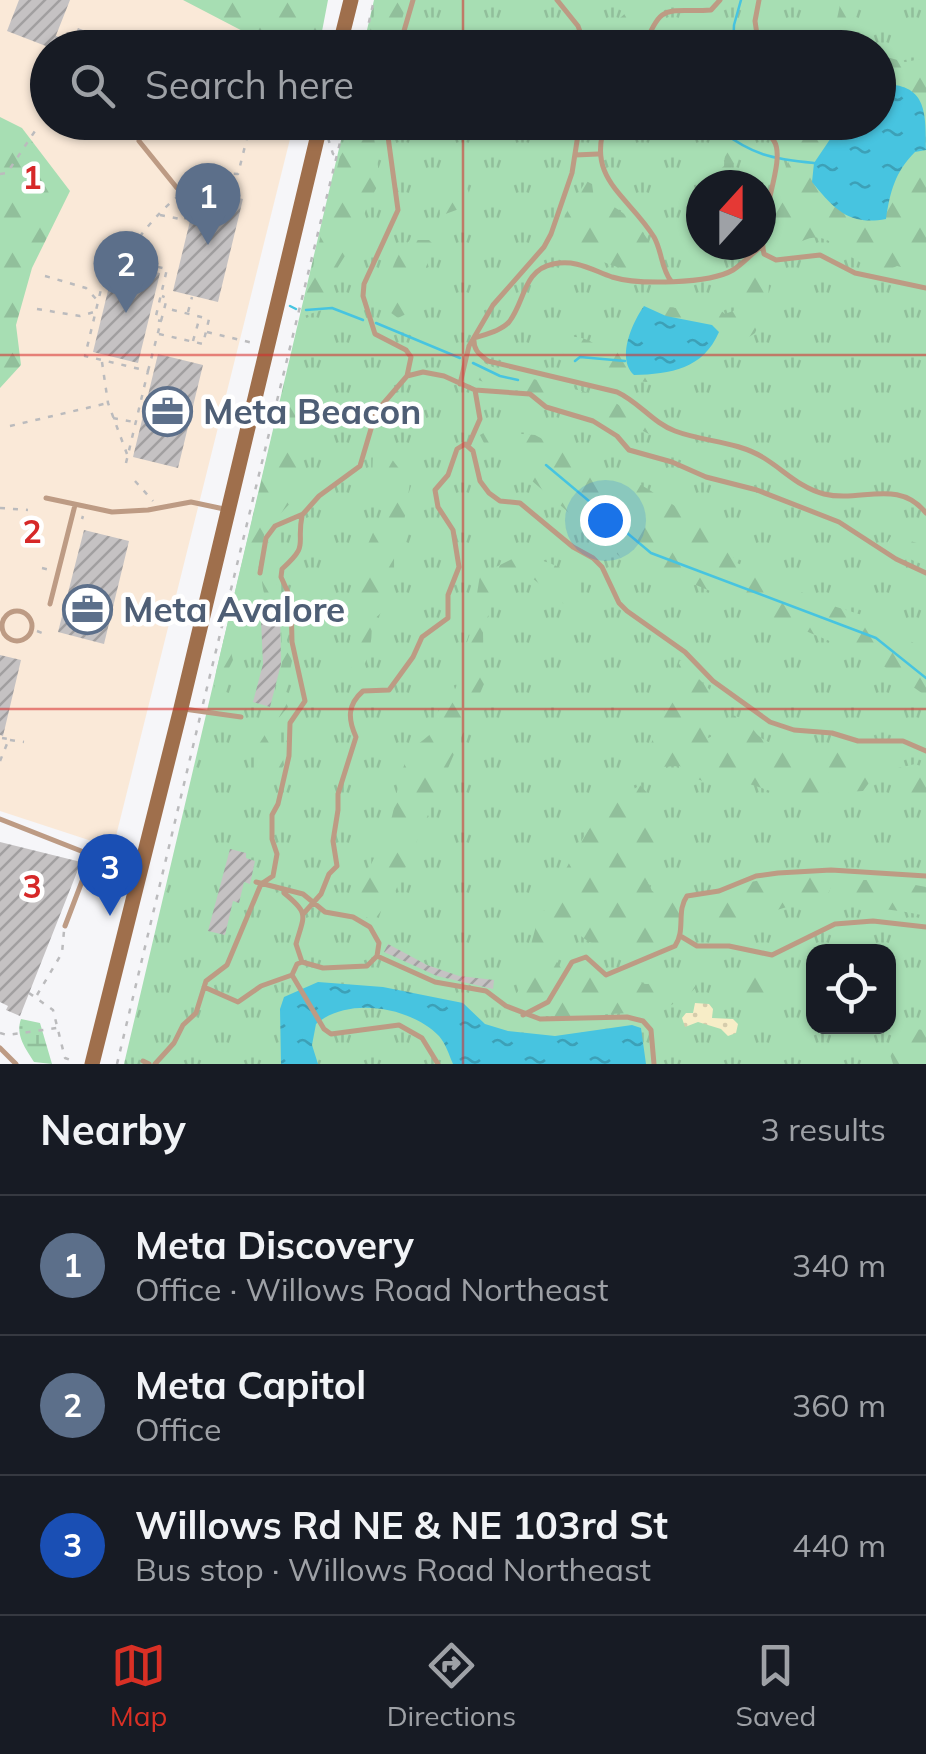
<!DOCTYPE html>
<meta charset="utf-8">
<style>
:root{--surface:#171b24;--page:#242831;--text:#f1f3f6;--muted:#9ea1a6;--line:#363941;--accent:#d93025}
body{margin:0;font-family:Mulish,sans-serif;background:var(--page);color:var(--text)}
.controls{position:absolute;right:30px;bottom:30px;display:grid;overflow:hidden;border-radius:20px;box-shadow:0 2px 8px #0004}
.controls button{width:90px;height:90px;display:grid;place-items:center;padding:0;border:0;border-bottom:2px solid var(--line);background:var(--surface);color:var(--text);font:50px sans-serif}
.compass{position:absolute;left:686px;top:170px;width:90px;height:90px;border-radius:50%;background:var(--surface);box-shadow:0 2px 8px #0004;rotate:21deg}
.you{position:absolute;left:605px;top:520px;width:35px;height:35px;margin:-25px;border:8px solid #fff;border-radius:50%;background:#1a73e8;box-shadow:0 0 0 15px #1a73e833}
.badge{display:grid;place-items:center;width:65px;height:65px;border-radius:50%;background:var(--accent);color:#fff;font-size:32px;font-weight:700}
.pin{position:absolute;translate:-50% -82px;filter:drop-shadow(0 2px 5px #0008)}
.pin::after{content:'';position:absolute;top:52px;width:35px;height:30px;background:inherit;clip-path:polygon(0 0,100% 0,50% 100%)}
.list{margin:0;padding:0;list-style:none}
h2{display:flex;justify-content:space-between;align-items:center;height:130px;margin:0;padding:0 40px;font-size:42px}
h2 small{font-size:32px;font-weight:400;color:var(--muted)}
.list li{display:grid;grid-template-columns:65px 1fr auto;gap:30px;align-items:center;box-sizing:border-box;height:140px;padding:0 40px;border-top:2px solid var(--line)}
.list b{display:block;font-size:38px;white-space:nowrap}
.list p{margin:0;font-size:32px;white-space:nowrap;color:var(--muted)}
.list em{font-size:32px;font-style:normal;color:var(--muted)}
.icon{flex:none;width:55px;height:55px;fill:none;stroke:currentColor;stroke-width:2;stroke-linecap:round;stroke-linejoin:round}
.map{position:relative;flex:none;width:926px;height:1064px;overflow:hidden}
.search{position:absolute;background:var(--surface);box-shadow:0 2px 8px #0004;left:30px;right:30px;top:30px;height:110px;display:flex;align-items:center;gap:25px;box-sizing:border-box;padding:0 35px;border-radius:55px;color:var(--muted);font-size:38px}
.sheet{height:550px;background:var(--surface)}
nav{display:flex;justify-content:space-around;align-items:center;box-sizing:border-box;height:140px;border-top:2px solid var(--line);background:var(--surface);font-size:28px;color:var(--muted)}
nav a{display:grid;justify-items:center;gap:5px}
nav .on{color:var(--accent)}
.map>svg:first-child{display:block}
.commercial{fill:#fae9d8}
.grass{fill:url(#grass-tufts);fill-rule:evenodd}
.forest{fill:url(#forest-firs)}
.wetland{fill:url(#wetland-marsh)}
.sand{fill:url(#sand-dots)}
.water{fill:url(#water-ripples)}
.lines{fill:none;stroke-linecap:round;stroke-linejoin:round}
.stream{stroke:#47c4e0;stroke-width:2.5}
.building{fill:url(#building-hatch)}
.path{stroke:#bbbbbd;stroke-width:2.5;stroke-dasharray:5 8;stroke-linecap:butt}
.service{stroke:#bd9b84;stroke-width:5}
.secondary{stroke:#9f6f4c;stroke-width:15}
.grid{fill:none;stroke:#d62828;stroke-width:2.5;stroke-opacity:0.55}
.labels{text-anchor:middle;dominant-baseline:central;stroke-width:9;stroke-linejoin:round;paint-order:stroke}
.service-label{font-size:35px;font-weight:bold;fill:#4e5e75;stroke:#fff;text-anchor:start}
.grid-label{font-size:32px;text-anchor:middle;font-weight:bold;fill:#d62828;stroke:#fff;stroke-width:9;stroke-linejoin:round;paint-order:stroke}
</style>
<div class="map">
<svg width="926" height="1064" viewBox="0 0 926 1064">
<defs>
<pattern id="grass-tufts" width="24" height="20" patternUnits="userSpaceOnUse" patternTransform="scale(2.5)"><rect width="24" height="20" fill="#a7deb3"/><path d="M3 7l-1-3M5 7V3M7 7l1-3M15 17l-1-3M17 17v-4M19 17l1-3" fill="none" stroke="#91bf9b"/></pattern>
<pattern id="forest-firs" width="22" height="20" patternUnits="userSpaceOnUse" patternTransform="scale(2.5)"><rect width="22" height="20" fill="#a7deb3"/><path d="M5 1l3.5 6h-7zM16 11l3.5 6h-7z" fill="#91bf9b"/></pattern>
<pattern id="wetland-marsh" width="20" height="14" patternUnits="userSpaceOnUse" patternTransform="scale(2.5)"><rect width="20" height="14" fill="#a7deb3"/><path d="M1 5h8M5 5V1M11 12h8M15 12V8" fill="none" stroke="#91bf9b"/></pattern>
<pattern id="sand-dots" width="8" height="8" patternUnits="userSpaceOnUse" patternTransform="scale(2.5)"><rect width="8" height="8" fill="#f7edc7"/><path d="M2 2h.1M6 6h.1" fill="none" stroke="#d5ccac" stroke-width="1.8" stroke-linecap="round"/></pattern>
<pattern id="water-ripples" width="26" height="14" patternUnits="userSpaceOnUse" patternTransform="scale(2.5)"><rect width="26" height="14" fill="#47c4e0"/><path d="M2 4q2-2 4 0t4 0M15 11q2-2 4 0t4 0" fill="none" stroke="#3ca0b7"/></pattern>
<pattern id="building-hatch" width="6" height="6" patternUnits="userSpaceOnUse" patternTransform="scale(2.5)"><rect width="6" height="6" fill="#c5c2c3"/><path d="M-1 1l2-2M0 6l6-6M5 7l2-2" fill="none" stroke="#a19fa0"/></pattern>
</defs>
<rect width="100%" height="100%" fill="#f6f6f9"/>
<path class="commercial" d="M 0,0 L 245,0 L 312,47 L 48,48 L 48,122 L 294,123 L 113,848 L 0,811 Z"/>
<path class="grass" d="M 374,0 L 926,0 L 926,1064 L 124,1064 L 345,123 L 878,122 L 878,48 L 363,47 ZM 701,185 L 761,185 L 761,245 L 701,245 ZM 814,952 L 888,952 L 888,1026 L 814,1026 Z"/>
<path class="forest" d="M 183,0 L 328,0 L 319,47 L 273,47 Z
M 378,0 L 407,0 L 395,47 L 366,47 Z
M 639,0 L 638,43 L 636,47 L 619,47 L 623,36 L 620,18 L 628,11 L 626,7 L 630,1 Z
M 841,0 L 856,0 L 852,33 L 861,41 L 850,47 L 831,47 Z
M 879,55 L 905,62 L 926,58 L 926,273 L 897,266 L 884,272 C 877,269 868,267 861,263 C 829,244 823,222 784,253 L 767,245 C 771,199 787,164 804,123 L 878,122 Z
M 0,117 L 22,128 L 70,191 L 32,268 L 16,325 L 21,365 L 0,388 Z
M 348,123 L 372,123 L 380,181 L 367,206 L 358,235 L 338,267 L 328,308 L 301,317 Z
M 732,128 L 740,131 L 745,142 L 722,185 L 702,185 L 724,166 L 725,152 L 719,143 L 724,133 Z
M 447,170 L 461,172 L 469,193 L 459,209 L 440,216 L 439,189 L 430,180 L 435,172 Z
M 586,181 L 592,184 L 594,198 C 623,205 667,246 653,277 C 639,276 567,250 558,242 L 565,215 Z
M 410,240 L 429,240 L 435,246 L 406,314 L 398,318 L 387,310 C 384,288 393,256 410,240 Z
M 757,255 L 770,264 L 768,302 L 755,333 L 703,368 L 678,377 L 646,382 L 622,378 L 586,364 L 565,355 L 557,346 L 558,339 C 576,334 587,338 602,349 C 626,340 632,324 642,303 L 703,312 L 718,308 L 725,314 L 738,309 L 747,270 Z
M 474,358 L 501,371 L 610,398 C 628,416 649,410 665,438 L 651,435 L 631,425 L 614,423 L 556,398 L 494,386 L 468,376 L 466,367 Z
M 300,372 L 305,423 L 297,496 L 265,530 L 258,571 L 231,652 L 233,660 L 224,678 L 227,686 L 222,699 L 214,692 L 216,672 L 287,373 Z
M 487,431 L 535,435 L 603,471 L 622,473 L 720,534 L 737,563 L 830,605 L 878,620 L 926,651 L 926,696 L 875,660 L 684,580 L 666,583 L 632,567 L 524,474 L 525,460 L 506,446 L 485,445 L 480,435 Z
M 378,448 L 391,458 L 410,483 L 404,522 L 406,543 L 394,555 C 394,583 397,604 371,621 C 374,641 367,666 355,681 L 348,654 L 352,625 L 356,621 C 356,610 353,598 355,588 C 359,554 379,527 387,495 L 372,480 L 373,453 Z
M 276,530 L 284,552 L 274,561 L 273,576 L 287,608 L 286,636 L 292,661 L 284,698 L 288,707 L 277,720 L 284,765 L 278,774 L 262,778 L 257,774 L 254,752 L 266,733 L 261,726 L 262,707 L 271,707 L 282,663 L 281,604 L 267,600 C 257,582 262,544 276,530 Z
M 892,535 L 926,546 L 926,566 L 898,554 L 887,543 Z
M 518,556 C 545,561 568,564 581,590 L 574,607 L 565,605 L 531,577 L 495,593 L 483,632 L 484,684 L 395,892 L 375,919 L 363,917 C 351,884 383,851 391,820 C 398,797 397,771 412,751 C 418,743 429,736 436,729 L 436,714 L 453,694 L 463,671 L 462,656 L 471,631 L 480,575 Z
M 680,660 L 714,694 L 708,738 L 725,732 L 732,715 C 756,722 748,729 763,739 C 781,751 832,758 850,747 L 869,756 L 874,776 L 863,791 L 810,794 L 798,800 L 740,781 L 720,788 L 695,778 L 680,766 L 656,767 L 644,760 L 662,718 Z
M 915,764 L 926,768 L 926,800 L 895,786 L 888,776 L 898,768 Z
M 640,785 C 669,815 672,839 644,873 L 652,891 L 694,904 L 745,883 L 784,876 L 813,874 L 834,881 L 828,894 L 745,920 L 716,925 L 695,923 L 641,950 L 615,951 L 589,942 L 574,931 L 564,932 L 555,941 L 552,954 L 561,968 C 553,990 542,1000 523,1013 L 512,1003 L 519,989 L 536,926 L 578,846 L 600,812 Z
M 851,880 L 889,880 L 926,887 L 926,916 C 897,909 868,909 839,899 L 842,885 Z
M 685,970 L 695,976 L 696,987 L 685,999 L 645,1016 L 628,1013 L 558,1017 L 535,1015 L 550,1005 L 576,973 L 595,971 L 606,979 C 628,976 628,982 646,984 C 658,985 674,975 685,970 Z
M 736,971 L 776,982 L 786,989 L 785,998 C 766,1006 751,1000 731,1005 L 717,984 L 722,975 Z
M 913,1029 L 926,1030 L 926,1064 L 893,1064 L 889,1051 L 893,1035 Z"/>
<path class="wetland" d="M 21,1019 L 40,1023 L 52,1064 L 34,1062 C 26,1049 15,1035 21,1019 Z"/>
<path class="sand" d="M 695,1003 L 709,1004 L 713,1009 L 712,1018 L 733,1019 L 738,1024 L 736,1033 L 728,1036 L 721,1029 L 698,1022 L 685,1027 L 682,1018 L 686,1013 L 693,1013 Z"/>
<path class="water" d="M 879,84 C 926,83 926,109 926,150 L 915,152 C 895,172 890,192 886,219 C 849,226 834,209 812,182 L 814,163 L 841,123 L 878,122 Z
M 644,306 L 666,316 L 712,325 L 719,332 C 703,369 671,374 634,375 C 616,359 632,323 644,306 Z
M 318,982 L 383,987 L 463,1003 L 485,1024 L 508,1031 L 555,1036 L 632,1025 L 641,1028 L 646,1064 L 453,1064 C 449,1055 446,1044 439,1036 C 411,1007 348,996 316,1024 L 312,1045 L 318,1064 L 281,1064 L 280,1009 L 284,997 Z"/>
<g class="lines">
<path class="stream" d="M 733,48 L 734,25 L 741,0
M 717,122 L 718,129 C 753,155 771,159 814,163
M 290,306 L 296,309
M 306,310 L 332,308 L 363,320
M 376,323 L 460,358
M 575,361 L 580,357 L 625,361
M 473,363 L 500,376 L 518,380
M 546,465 L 651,553 L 876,638 L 926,678"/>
</g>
<path class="building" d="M 19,0 L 70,0 L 51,48 L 7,31 Z
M 78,28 L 125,47 L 125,48 L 70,48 Z
M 198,188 L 243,199 L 218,302 L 173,291 Z
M 115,262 L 160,273 L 138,363 L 93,352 Z
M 158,354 L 203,365 L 178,468 L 133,457 Z
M 84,530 L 129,541 L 104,644 L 58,632 Z
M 266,603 L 280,604 L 281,664 L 270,707 L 253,702 L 263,664 L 261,620 L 265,620 Z
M 0,655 L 21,660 L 3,736 L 0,735 Z
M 0,842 L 81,862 L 20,1016 L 6,1010 L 8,1006 L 0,1002 Z
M 230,849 L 246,853 L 246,858 L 255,861 L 250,884 L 244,882 L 239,903 L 233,901 L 225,935 L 208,931 Z
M 388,944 L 427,965 L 459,976 L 494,980 L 493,989 L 437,976 L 384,952 Z"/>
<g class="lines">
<path class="path" d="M 55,37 L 72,44
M 363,48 L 374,0
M 126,126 L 134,134 L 140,129
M 328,138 L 333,154 L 337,155
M 0,174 L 7,173 L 37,128
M 160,215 L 185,220 L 192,189
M 125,258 C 147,223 192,169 238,174 L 251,122
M 45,276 L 86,288 L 97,300
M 37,309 L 80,316 L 94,312
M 188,312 L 192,297
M 207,332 L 253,343
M 159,334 L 203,344 L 209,319 L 165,308
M 193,341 L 199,320
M 102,362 L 108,403 L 127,454
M 148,371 L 167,298 L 162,296
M 113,418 L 134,422
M 10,426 L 108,403
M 126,463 L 148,371 L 85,356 L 109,256 L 167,269 L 155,320 L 162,321
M 135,481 L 153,501
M 0,508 L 28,510
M 82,519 L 83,516
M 42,568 L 50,570
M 37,631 L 42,633
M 203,704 L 345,122
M 10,740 L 24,742
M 0,761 L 9,739 L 2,738
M 29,993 L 53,1010 L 65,1058 L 76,1062
M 37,995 L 62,953 L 64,931
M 0,1033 L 7,1035 L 57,1028
M 117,1064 L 200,717"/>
<path class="service" d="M 557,0 L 578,26 L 586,48
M 759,0 L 755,21 L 759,48
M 399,48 L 413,0
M 644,48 C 661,0 668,13 711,10 L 720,0
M 386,122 L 398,210 L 364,284 L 363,296 L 375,334 L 406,350 L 411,357 L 407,376
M 606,122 C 585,179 628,195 654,237 C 662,251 661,268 671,281
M 758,122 C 763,129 770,135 774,141 C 787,161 756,221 764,254 L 776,260 L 820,255 L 855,273 L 926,288
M 139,141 L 177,188
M 575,155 L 598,154
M 762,246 C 752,253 743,264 733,270 C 709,284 638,285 612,277 C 592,270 576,259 553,264 C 523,270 525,302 509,322 C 501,331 486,334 474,338 C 473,350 479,354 488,361 L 617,392 C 639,402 653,423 675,431 C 704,442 737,441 764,458 C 785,471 800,488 824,494 C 861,503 898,478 926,513
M 460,384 L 469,346 L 493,305 L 544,247 L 551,234 L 572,173 L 580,122
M 469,444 L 480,419 L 475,390
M 46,498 L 112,512 L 148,510 L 191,502 L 224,509
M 260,573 L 266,538 L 275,526 L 303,514 L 319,496 L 360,466 L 376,412 L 407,376 L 423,372 L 444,376 L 475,390 L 530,394 L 546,407 L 593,421 L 617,436 L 629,450 L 672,462 L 706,477 L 757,490 L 839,522 L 896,559 L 926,573
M 50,604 L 75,505
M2 626a15 15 0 1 1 30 0a15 15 0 1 1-30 0Z
M 184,709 L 241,717
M 0,819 L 137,873
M 256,882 L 303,894 L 325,912 L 353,917 L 370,927 L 379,943 L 377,956 L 367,966 L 323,968 L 302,962 L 297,964 L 292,975
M 284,893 C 310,914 304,915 296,944 L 302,962
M 304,913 L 321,894 L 329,874 L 337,866 L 333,841 L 338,810 L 338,794 L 356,737 C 348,719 347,705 363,691 L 389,690 L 413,657 L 422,637 L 448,618 L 448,595 L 459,567 L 453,530 L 438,507 L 435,490 L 448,475 L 457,449 L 465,444 L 473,451 L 480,481 L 489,493 L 500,501 L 520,503 L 573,547 L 593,558 L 602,567 L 619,603 L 627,611 L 685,652 L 713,681 L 770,722 L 794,730 L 832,733 L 858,741 L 903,741 L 926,751
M 65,926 L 92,855
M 682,937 L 697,946 L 729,946 L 772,955 L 835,924 L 873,921 L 926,927
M 377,956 L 435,982 L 486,991 L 506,1006 L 540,1019 L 627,1017 L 643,1021 L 651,1030 L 654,1064
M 204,987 L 238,1002 L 261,986 L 292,975 L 324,1029 L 331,1034 L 399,1025 L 422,1038 L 438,1064
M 523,1015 L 548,1002 L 572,962 L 586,957 L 606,975 L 675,946 C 686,930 676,911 687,896 L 719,891 L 756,876 L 778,873 L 831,870 L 926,876
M 0,1048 L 16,1064
M 143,1061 L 149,1064
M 155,1064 L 174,1043 L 183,1025 L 196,1013 L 206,981 L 227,965 L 261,884 L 273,876 L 277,854 L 272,839 L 272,815 L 278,804 L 289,756 L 290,723 L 305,701 L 292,642 L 291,599 L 281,577 L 282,569 C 310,544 296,546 302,516"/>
<path class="secondary" d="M 339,48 L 351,0
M 92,1064 L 181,708 L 321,122"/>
</g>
<path class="grid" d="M 463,0 L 463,48M 463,122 L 463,1064M 0,355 L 926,355M 0,709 L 926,709"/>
<defs>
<symbol id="office-ring" viewBox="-11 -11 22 22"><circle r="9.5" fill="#fff" stroke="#5c6f8a" stroke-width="1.5"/><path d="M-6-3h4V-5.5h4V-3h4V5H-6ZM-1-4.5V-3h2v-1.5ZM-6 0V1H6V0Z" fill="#5c6f8a"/></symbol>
</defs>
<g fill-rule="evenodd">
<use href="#office-ring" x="140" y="384" width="55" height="55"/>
<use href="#office-ring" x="60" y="582" width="55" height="55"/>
</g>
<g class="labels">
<g class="service-label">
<text x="203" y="411">Meta Beacon</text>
<text x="123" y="609">Meta Avalore</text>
</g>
</g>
<g class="grid-label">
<text x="32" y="189">1</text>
<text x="32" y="543">2</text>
<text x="32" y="898">3</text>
</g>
</svg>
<div class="controls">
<button><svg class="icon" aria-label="locate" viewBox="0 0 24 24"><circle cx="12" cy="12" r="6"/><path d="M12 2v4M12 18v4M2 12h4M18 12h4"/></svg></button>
</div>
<svg class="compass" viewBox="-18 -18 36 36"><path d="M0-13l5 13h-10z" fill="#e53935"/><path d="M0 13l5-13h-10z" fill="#9ea1a6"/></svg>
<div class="you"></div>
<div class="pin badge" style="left:208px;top:245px;background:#5c6f8a">1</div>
<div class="pin badge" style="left:126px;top:313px;background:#5c6f8a">2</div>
<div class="pin badge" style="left:110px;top:916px;background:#1a4fb4">3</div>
<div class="search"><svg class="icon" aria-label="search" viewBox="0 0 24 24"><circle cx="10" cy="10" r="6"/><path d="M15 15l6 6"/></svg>Search here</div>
</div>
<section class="sheet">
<h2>Nearby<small>3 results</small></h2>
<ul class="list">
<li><span class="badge" style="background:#5c6f8a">1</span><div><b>Meta Discovery</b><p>Office · Willows Road Northeast</p></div><em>340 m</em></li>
<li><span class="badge" style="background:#5c6f8a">2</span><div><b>Meta Capitol</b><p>Office</p></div><em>360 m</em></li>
<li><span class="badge" style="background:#1a4fb4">3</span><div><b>Willows Rd NE &amp; NE 103rd St</b><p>Bus stop · Willows Road Northeast</p></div><em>440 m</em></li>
</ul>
</section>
<nav>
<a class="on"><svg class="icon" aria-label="map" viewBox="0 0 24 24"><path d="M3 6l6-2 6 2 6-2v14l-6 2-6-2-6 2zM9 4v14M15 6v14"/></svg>Map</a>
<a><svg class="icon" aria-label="directions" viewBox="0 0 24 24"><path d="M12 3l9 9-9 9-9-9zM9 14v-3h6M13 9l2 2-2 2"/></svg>Directions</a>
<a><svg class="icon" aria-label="saved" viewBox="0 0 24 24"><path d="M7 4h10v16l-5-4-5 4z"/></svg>Saved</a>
</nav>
